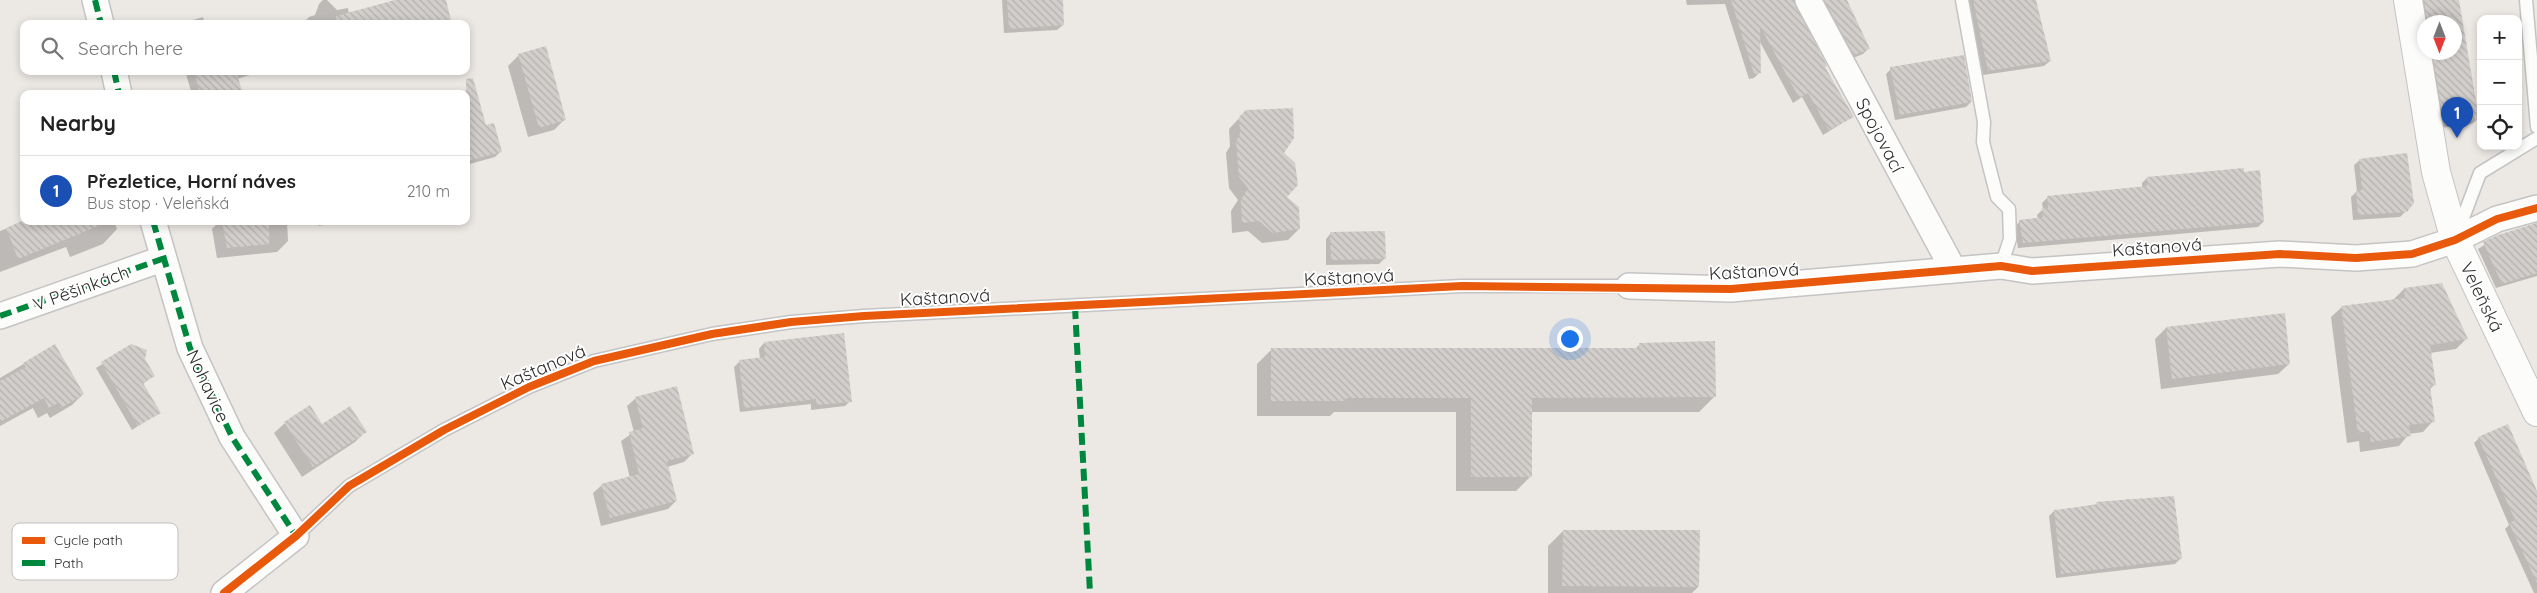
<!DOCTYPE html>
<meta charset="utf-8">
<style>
:root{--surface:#fff;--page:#f6f6f6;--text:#222;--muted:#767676;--line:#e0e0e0;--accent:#706f6e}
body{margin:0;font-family:Quicksand,sans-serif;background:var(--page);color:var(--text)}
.controls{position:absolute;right:15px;top:15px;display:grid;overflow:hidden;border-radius:10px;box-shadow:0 2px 8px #0003}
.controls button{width:45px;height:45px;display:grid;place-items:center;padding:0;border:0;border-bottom:1px solid var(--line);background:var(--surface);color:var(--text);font:25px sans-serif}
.compass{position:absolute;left:2417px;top:15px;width:45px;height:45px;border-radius:50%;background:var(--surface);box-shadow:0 2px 8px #0003;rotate:180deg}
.you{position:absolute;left:1569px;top:338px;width:18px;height:18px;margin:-12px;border:4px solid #fff;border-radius:50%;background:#1a73e8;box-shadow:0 0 0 8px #1a73e833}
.badge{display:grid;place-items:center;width:32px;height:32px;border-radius:50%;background:var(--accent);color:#fff;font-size:16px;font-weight:700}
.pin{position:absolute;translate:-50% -41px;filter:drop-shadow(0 1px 2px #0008)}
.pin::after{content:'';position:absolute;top:26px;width:18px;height:15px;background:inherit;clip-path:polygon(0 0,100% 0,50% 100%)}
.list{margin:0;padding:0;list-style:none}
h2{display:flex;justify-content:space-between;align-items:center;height:65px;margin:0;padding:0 20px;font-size:21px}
h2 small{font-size:16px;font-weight:400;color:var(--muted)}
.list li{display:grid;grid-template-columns:32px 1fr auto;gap:15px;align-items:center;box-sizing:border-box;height:70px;padding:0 20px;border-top:1px solid var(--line)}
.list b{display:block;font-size:19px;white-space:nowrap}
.list p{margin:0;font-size:16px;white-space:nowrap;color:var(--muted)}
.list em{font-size:16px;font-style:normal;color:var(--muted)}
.icon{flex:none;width:28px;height:28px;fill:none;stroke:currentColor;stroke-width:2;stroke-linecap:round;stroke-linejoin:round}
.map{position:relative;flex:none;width:2537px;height:593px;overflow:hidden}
.search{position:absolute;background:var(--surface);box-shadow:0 2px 8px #0003;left:20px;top:20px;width:450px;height:55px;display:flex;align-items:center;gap:12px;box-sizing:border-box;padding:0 18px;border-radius:10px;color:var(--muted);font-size:19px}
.panel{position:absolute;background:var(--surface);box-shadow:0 2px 8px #0003;left:20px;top:90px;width:450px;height:135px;border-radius:10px}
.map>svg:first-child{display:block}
.shadow{fill:#0003}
.building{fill:url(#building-back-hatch)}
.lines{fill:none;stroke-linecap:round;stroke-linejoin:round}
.lane-casing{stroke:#c5c4c5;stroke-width:15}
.street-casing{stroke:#c5c4c5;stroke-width:28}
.secondary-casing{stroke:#c5c4c5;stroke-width:30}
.lane{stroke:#fcfcfb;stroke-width:12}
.street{stroke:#fcfcfb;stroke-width:25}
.secondary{stroke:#fcfcfb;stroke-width:28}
.quiet{stroke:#00873e;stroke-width:6;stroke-dasharray:12 6;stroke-linecap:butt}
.cycleway-casing{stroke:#fff;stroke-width:11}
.cycleway{stroke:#e8590c;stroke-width:8}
.labels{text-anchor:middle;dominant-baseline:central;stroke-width:4;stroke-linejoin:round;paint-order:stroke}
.street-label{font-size:18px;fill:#2e2e2e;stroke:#fff}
.key{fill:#fff;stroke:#c0c0c0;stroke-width:1}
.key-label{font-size:14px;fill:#2e2e2e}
</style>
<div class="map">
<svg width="2537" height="593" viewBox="0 0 2537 593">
<defs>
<pattern id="building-back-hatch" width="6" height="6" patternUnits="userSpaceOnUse" patternTransform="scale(1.25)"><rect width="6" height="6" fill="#d1cecb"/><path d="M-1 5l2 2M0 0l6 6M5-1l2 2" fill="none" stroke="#b4b1af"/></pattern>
</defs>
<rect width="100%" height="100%" fill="#ece8e4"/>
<path class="shadow" d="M 323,0 L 327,0 L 337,10 L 348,8 L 349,14 L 400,0 L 445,0 L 451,24 L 302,24 L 309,17 L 315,15 L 319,4 Z
M 1002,0 L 1061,0 L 1063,25 L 1057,30 L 1004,33 Z
M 1686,0 L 1793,0 L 1824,67 L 1852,117 L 1823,135 L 1802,97 L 1793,103 L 1759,40 L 1760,72 L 1754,78 L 1749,79 L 1725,4 L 1687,5 Z
M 1814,0 L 1846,0 L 1868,49 L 1863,54 L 1848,60 Z
M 1967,0 L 2021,0 L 2050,61 L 2044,66 L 1983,75 Z
M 2417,0 L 2457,0 L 2478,119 L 2472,124 L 2439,128 L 2427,52 L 2454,52 L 2454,22 L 2424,22 Z
M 203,17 L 205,24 L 180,24 Z
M 519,55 L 565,119 L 554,130 L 528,137 L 508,66 Z
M 1891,69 L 1971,102 L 1966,107 L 1895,120 L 1886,74 Z
M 185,71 L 262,71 L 237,79 L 242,94 L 192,94 Z
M 1246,111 L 1283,153 L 1285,198 L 1299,229 L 1288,240 L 1262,243 L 1248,231 L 1232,233 L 1231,211 L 1238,200 L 1229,188 L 1226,153 L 1230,146 L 1229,129 Z
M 466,112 L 486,126 L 500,152 L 495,157 L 466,165 Z
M 2360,160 L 2406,211 L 2400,217 L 2353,220 L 2351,197 L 2357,191 L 2354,165 Z
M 2242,173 L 2263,222 L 2258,227 L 2018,248 L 2015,227 L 2020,221 L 2038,219 L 2037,215 L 2043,209 L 2042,203 L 2048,197 L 2142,188 L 2142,183 L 2147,178 Z
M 26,221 L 114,221 L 117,229 L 103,244 L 70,257 L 66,247 L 0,272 L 0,231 Z
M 220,221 L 287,221 L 288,241 L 277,252 L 217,258 L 212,229 Z
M 317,221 L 343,221 L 319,226 Z
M 2537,223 L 2537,276 L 2496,288 L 2478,249 L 2498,236 Z
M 1331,233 L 1384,259 L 1379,264 L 1326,265 L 1326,239 Z
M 2404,289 L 2466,339 L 2456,349 L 2430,353 L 2434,385 L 2429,390 L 2433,421 L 2423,432 L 2409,434 L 2399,446 L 2360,452 L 2359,441 L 2347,443 L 2331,317 L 2342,307 L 2393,300 Z
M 2284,315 L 2289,364 L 2278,374 L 2161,389 L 2155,339 L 2166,328 Z
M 764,343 L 850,401 L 845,406 L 811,410 L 811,404 L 740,412 L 734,367 L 740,361 L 760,359 L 759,349 Z
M 1640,344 L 1714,397 L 1699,412 L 1531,412 L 1531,476 L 1516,491 L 1456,491 L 1456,412 L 1334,412 L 1330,416 L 1257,416 L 1257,364 L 1272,349 L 1634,350 Z
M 54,346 L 83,394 L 72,405 L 50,418 L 47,413 L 38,418 L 33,408 L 0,426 L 0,378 Z
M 131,346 L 144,359 L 153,376 L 143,384 L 159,412 L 132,430 L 96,368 Z
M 636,398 L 692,454 L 684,462 L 667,467 L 676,501 L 668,509 L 601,526 L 593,493 L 602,485 L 630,478 L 621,441 L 634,432 L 627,406 Z
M 310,407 L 322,426 L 365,432 L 355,442 L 302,477 L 274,433 L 285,423 Z
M 2479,438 L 2537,493 L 2537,593 L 2534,593 L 2505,529 L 2509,525 L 2474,443 Z
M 2130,499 L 2180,559 L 2175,564 L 2056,578 L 2049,516 L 2054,511 Z
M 1563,531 L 1698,587 L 1692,593 L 1548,593 L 1548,546 Z"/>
<path class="building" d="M 395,0 L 446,0 L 452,24 L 337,24 L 336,16 Z
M 1007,0 L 1063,0 L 1064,25 L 1009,29 Z
M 1731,0 L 1794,0 L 1827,66 L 1825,67 L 1854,117 L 1829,130 L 1808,93 L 1799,98 L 1760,26 L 1761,73 L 1754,74 Z
M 1824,0 L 1847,0 L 1870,49 L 1854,55 Z
M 1973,0 L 2036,0 L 2051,61 L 1988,71 Z
M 2424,0 L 2459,0 L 2479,119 L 2444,124 L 2432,52 L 2454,52 L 2454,22 L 2427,22 Z
M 546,46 L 566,120 L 539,128 L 518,54 Z
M 1964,55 L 1972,102 L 1900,115 L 1890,67 Z
M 194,71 L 236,71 L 243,94 L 200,94 Z
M 473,78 L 486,125 L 494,123 L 502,152 L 466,161 L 466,79 Z
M 1293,108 L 1294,138 L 1284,153 L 1295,163 L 1298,185 L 1287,197 L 1299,207 L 1300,229 L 1273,233 L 1259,221 L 1242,223 L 1241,200 L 1248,188 L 1239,177 L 1236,141 L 1240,134 L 1239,117 L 1246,110 Z
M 2407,153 L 2414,203 L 2407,212 L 2358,215 L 2356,190 L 2362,190 L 2359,159 Z
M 2244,168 L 2244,172 L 2260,170 L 2264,222 L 2023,243 L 2019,220 L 2043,217 L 2042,208 L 2048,208 L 2047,196 L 2147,186 L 2147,177 Z
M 22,221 L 108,221 L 108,222 L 18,259 L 6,228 Z
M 222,221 L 269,221 L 269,244 L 227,248 Z
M 2537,223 L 2537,273 L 2502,284 L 2483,242 L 2498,235 Z
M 1385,231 L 1386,259 L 1331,260 L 1330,232 Z
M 2442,283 L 2468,339 L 2430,345 L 2436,385 L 2430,386 L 2435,422 L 2409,425 L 2411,436 L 2371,442 L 2369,431 L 2358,433 L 2341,306 L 2405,298 L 2404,288 Z
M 2285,313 L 2290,364 L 2172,379 L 2166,327 Z
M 844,333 L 852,402 L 816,405 L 816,399 L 744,408 L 739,360 L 765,357 L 764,342 Z
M 1715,341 L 1716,397 L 1532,398 L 1532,477 L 1471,477 L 1471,398 L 1346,398 L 1346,401 L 1271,401 L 1271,348 L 1639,348 L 1639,343 Z
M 55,344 L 84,394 L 61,408 L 58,403 L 49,408 L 44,398 L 0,422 L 0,381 L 26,367 L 23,363 Z
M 131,344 L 147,350 L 145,359 L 155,376 L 143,383 L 161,413 L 138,426 L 101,362 Z
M 677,386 L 694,454 L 667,461 L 677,501 L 610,518 L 601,484 L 639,474 L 629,432 L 643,428 L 635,397 Z
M 310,405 L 322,424 L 350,406 L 367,432 L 313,467 L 284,422 Z
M 2508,424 L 2537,491 L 2537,583 L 2509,523 L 2515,520 L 2478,437 Z
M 2174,496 L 2182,559 L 2061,574 L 2054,510 L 2097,505 L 2096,502 Z
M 1563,530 L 1700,530 L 1699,587 L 1562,586 Z"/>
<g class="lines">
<defs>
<path id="lane" d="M 1962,0 L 1984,122 L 1983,142 L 1997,197 L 2009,209 L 2010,239 L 2001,266
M 2526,0 L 2537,127
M 2457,234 L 2480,173 L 2537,138
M 296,536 L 349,486 L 444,430 L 529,387 L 594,361 L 712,334 L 791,322 L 864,316 L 1462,286 L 1629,286"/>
<path id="street" d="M 95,0 L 101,24
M 1808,0 L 1953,269
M 114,71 L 119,94
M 153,221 L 190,348 L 232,437 L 296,536 L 224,593
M 1629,286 L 1731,289 L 2001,266 L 2032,271 L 2280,254 L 2356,258 L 2412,254 L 2455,240 L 2497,219 L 2537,208
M 0,316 L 162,259"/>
<path id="secondary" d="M 2408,0 L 2436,172 L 2455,240 L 2537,412"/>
</defs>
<use href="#lane" class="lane-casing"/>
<use href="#street" class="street-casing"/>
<use href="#secondary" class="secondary-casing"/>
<use href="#lane" class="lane"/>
<use href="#street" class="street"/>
<use href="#secondary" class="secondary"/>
<path class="quiet" d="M 95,0 L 101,24
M 114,71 L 119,94
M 153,221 L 190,348 L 232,437 L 296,536 L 293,539
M 1075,307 L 1090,593
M 0,316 L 162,259"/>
<defs>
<path id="cycleway" d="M 224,593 L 296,536 L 349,486 L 444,430 L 529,387 L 594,361 L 712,334 L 791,322 L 864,316 L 1462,286 L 1731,289 L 2001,266 L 2032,271 L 2280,254 L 2356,258 L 2412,254 L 2455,240 L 2497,219 L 2537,208"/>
</defs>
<use href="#cycleway" class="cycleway-casing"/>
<use href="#cycleway" class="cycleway"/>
</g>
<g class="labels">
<g class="street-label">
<text transform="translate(1880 135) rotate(62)">Spojovací</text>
<text transform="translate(2157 247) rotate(-4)">Kaštanová</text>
<text transform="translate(1754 271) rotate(-3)">Kaštanová</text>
<text transform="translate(1349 277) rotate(-3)">Kaštanová</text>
<text transform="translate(81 288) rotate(-20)">V Pěšinkách</text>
<text transform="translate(945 297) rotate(-3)">Kaštanová</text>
<text transform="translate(2482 297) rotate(64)">Veleňská</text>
<text transform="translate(543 367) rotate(-23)">Kaštanová</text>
<text transform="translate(208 386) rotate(65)">Nohavice</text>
</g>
</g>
<rect x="12" y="523" width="166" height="57" rx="8" class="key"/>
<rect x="22" y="537" width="23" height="7" fill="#e8590c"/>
<rect x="22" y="560" width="23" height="6" fill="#00873e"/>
<g class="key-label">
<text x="54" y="545">Cycle path</text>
<text x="54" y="568">Path</text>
</g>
</svg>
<div class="controls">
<button>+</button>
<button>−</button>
<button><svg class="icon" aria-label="locate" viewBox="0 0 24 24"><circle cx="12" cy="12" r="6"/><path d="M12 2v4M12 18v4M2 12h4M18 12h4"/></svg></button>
</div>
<svg class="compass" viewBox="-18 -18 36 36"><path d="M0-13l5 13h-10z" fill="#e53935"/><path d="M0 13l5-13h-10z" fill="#767676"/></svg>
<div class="you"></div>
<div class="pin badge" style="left:2457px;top:138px;background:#1a4fb4">1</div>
<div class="search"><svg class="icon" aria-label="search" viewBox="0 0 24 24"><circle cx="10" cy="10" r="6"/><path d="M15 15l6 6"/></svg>Search here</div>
<section class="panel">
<h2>Nearby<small></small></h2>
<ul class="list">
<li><span class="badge" style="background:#1a4fb4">1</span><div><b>Přezletice, Horní náves</b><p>Bus stop · Veleňská</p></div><em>210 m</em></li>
</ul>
</section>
</div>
